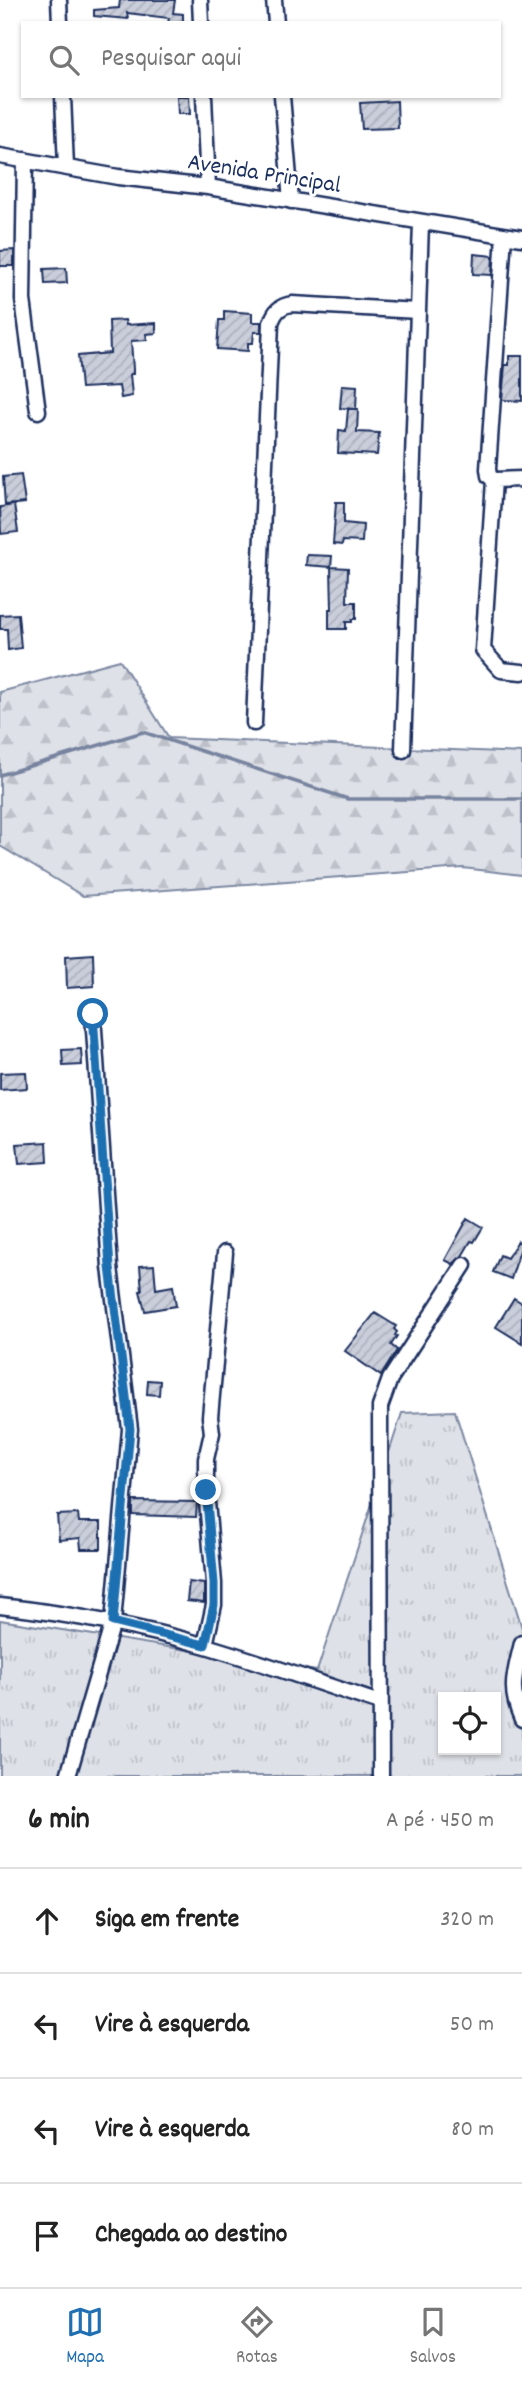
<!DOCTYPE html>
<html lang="pt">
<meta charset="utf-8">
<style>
:root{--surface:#fff;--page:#f6f6f6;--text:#222;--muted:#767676;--line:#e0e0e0;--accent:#1f6fb2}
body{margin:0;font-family:Dekko,sans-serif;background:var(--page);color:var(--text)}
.controls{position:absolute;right:21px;bottom:21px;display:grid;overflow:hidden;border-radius:0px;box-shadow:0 2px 5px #0004}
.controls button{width:63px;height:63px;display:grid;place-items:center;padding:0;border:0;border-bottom:2px solid var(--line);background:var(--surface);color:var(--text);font:35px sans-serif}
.stop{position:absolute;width:21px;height:21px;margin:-16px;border:5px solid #1f6fb2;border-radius:50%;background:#fff}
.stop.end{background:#1f6fb2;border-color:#fff;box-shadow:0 2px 7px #0008}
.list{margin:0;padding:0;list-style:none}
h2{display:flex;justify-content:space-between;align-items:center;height:91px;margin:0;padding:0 28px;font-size:30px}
h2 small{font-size:23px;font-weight:400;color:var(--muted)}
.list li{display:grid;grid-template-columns:46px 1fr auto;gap:21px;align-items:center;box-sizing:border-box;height:105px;padding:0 28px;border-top:2px solid var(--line)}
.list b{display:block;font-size:26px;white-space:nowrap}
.list em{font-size:23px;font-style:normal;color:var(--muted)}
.icon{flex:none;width:38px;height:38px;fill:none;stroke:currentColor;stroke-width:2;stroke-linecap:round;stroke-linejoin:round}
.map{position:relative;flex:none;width:522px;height:1776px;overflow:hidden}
.search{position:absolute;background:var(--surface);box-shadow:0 2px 5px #0004;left:21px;right:21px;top:21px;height:77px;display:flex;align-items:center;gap:18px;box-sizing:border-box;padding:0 24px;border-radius:0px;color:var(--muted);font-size:26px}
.sheet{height:511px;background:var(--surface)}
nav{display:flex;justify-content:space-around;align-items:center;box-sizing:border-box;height:98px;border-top:2px solid var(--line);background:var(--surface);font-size:19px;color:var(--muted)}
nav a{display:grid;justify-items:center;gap:4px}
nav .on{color:var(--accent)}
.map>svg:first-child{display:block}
.grass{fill:url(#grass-tufts);stroke:#7c88a2;stroke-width:2;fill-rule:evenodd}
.forest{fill:url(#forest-firs);stroke:#7c88a2;stroke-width:2}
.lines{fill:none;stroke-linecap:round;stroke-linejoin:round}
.stream{stroke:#77839f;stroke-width:3.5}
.building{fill:url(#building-hatch);stroke:#1b2f5e;stroke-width:2}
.minor-casing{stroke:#1b2f5e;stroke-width:19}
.minor{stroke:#fff;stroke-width:14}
.route{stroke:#1f6fb2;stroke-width:9}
.labels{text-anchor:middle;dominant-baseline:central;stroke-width:6;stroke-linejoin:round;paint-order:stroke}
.street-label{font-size:24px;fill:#1b2f5e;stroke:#fff}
</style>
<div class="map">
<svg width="522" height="1776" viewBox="0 0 522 1776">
<defs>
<pattern id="grass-tufts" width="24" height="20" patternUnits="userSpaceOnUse" patternTransform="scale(1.75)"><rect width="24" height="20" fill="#dee1e7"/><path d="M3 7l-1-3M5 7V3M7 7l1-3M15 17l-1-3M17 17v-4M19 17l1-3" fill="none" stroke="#bec1c9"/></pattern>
<pattern id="forest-firs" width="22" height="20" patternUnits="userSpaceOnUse" patternTransform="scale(1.75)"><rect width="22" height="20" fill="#dee1e7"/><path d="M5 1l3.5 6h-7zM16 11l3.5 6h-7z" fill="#bec1c9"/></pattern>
<pattern id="building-hatch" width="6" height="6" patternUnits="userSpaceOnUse" patternTransform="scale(1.75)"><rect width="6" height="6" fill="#caceda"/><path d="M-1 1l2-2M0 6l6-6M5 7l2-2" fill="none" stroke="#adb1be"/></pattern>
</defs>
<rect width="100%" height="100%" fill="#fff"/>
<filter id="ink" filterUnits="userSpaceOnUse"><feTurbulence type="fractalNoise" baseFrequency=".0143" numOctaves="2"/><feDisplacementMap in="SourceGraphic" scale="14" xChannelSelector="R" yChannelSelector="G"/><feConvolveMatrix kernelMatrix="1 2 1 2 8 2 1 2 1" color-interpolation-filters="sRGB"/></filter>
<g filter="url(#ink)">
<path class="grass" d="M 455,1411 L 522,1628 L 522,1776 L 0,1776 L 0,1620 L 317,1671 L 402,1413 ZM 443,1697 L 496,1697 L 496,1750 L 443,1750 Z"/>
<path class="forest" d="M 120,660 L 169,738 L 522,753 L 522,875 L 463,868 L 83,896 L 0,846 L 0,692 Z"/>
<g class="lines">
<path class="stream" d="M 0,775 L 143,732 L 348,799 L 522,799"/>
</g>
<path class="building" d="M 120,0 L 175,0 L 173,13 L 183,14 L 183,23 L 168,23 L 169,18 L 127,13 L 128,19 L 94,16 L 94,10 L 119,8 Z
M 177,96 L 189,96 L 190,114 L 178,114 Z
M 397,101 L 398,128 L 362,129 L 360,103 Z
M 14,250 L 14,266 L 0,266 L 0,251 Z
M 474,254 L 493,256 L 492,275 L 473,274 Z
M 66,268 L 67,283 L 45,284 L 44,269 Z
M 224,311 L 252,313 L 252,322 L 261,322 L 261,332 L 254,332 L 253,343 L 248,343 L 248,351 L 217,349 L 219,320 L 224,320 Z
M 125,320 L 126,325 L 156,323 L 156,333 L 146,334 L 147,340 L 131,341 L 133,369 L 133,374 L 130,374 L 132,396 L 121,398 L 119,386 L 81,388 L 78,356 L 110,353 L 109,321 Z
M 509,356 L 522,356 L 522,401 L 502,400 L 505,365 L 509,365 Z
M 342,385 L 357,386 L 356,409 L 340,408 Z
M 348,409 L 358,409 L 357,432 L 379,433 L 377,455 L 338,453 L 339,430 L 346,431 Z
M 21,475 L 25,503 L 5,505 L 3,477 Z
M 336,502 L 344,502 L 344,523 L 363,525 L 362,542 L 343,541 L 342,545 L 333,544 Z
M 14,505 L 18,532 L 1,534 L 0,507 Z
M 307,555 L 332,556 L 331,567 L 306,565 Z
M 331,567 L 348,568 L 347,602 L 356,602 L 356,619 L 352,619 L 352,622 L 346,622 L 346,629 L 329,629 L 329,609 L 332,609 Z
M 18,614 L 21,648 L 8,650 L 7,629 L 0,629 L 0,615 Z
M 93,954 L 94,986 L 67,988 L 66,956 Z
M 81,1049 L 82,1065 L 63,1066 L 62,1050 Z
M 26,1072 L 27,1088 L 0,1090 L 0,1073 Z
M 47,1142 L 48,1162 L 19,1164 L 17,1144 Z
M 468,1218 L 483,1227 L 474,1242 L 471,1241 L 462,1256 L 453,1264 L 445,1260 Z
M 518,1241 L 522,1244 L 511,1279 L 493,1272 L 500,1255 L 507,1258 Z
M 154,1265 L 156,1289 L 173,1286 L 176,1306 L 145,1311 L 140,1291 L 142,1291 L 140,1266 Z
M 514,1298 L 522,1303 L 522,1343 L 496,1327 Z
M 375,1313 L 396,1326 L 394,1329 L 397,1332 L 395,1335 L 397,1336 L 391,1345 L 397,1350 L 381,1376 L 345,1351 Z
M 148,1380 L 160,1381 L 159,1395 L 147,1394 Z
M 133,1501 L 197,1502 L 196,1517 L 133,1515 Z
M 78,1514 L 79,1522 L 101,1522 L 101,1549 L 81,1549 L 80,1538 L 59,1540 L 57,1515 Z
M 189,1582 L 204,1584 L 204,1603 L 187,1601 Z"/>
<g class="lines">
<defs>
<path id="minor" d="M 59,0 L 60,23
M 200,0 L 201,23
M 274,0 L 276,23
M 63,96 L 66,167
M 204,96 L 208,187
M 282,96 L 291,201
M 0,156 L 118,177 L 208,187 L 522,238
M 25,160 L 23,300 L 38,411
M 504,235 L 488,469 L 489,476 L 494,480 L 483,650 L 501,670 L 522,672
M 494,480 L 522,479
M 254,723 L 271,323 C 275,311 280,306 292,304 L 418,311
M 403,750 L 421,223
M 0,1606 C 70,1614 138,1626 206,1646 C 264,1663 322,1684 380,1703
M 522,1643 C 515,1674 508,1688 522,1719
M 205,1645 L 214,1605 L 214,1583 L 206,1490 L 206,1459 L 212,1433 L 210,1417 L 225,1253
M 68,1776 L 113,1622 L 130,1429 L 110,1267 L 93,1015
M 381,1776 L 380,1407 L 390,1379 L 464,1265"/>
</defs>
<use href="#minor" class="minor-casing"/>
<use href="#minor" class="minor"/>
</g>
</g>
<g class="lines" filter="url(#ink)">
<path class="route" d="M 93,1014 L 110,1267 L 130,1429 L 113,1622 L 205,1645 L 214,1605 L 214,1583 L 206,1490"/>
</g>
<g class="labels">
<g class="street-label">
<text transform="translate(264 175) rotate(9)">Avenida Principal</text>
</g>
</g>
</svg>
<div class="controls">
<button><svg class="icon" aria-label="locate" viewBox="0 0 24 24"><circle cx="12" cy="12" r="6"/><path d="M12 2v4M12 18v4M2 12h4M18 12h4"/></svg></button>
</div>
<div class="stop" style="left:93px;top:1014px"></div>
<div class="stop end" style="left:206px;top:1490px"></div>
<div class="search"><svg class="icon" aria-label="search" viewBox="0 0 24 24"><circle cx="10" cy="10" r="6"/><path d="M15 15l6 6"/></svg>Pesquisar aqui</div>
</div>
<section class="sheet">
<h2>6 min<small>A pé · 450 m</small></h2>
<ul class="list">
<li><svg class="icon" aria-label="ahead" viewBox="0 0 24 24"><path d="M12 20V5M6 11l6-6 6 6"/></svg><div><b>Siga em frente</b></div><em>320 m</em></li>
<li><svg class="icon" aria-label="left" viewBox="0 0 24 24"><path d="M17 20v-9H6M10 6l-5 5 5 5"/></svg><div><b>Vire à esquerda</b></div><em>50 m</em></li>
<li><svg class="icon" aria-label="left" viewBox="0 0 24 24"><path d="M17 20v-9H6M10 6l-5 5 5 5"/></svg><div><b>Vire à esquerda</b></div><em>80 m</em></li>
<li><svg class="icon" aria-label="arrive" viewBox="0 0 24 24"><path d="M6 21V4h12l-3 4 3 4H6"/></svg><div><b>Chegada ao destino</b></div></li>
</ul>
</section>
<nav>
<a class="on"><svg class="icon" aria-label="map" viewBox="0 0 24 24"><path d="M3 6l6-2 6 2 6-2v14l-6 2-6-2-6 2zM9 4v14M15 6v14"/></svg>Mapa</a>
<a><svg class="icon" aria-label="directions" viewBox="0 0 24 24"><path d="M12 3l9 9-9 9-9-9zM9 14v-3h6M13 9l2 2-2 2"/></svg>Rotas</a>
<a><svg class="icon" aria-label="saved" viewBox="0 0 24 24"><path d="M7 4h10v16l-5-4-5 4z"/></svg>Salvos</a>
</nav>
